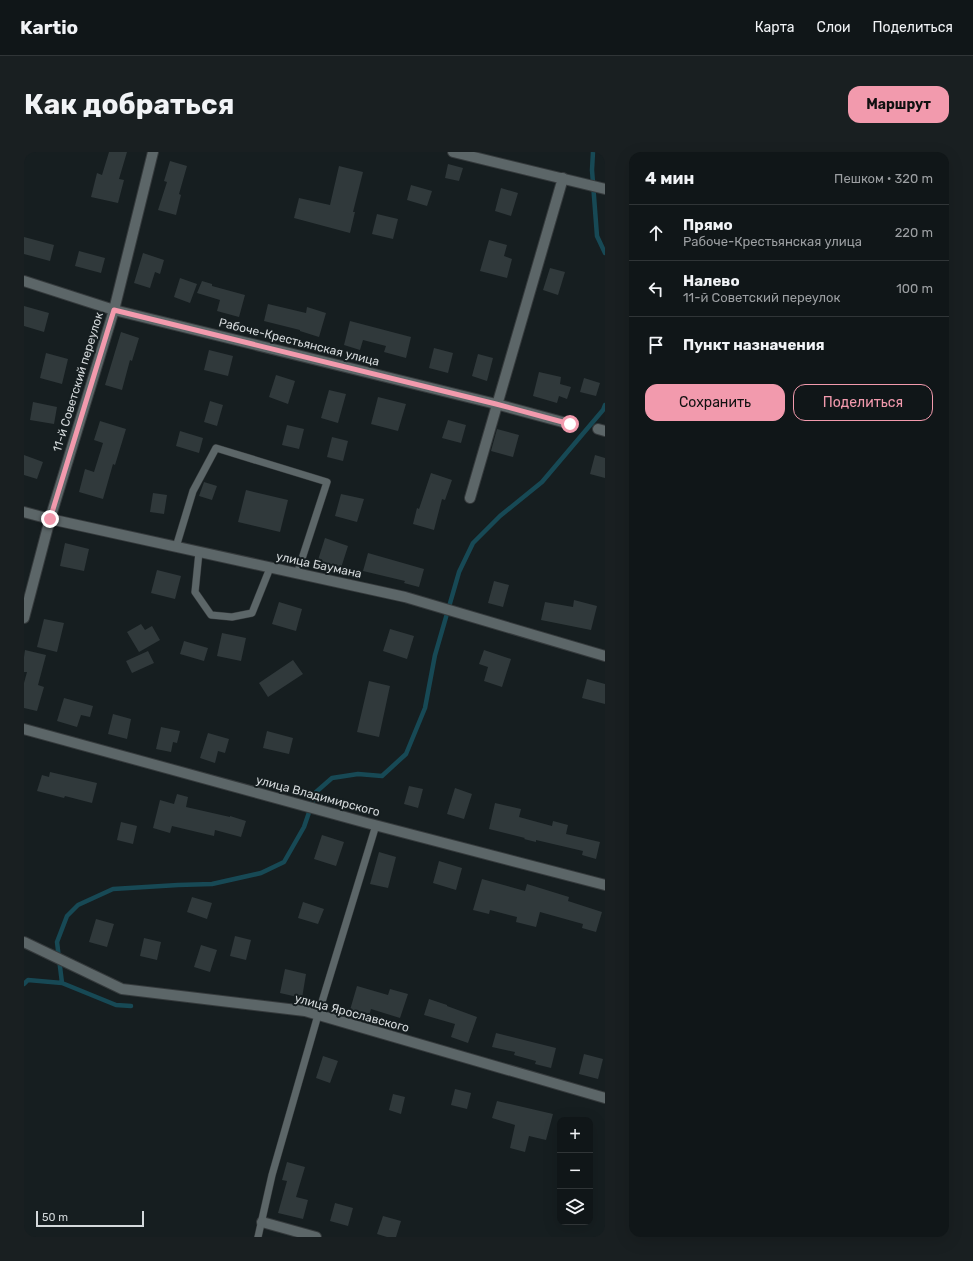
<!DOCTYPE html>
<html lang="ru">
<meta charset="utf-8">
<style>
:root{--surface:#101618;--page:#191f21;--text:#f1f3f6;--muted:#9c9fa2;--line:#303537;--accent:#f29aad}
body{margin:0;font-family:Rubik,sans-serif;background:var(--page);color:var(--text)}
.controls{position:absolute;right:12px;bottom:12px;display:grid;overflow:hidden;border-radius:8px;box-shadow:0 4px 16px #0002}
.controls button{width:36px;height:36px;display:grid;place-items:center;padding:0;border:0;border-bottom:1px solid var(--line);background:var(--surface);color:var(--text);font:20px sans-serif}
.scale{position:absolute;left:12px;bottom:10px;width:108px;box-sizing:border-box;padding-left:4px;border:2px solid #d4d9db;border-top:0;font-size:11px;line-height:14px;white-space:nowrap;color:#d4d9db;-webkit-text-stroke:3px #161e20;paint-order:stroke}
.stop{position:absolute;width:12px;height:12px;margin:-9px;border:3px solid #f29aad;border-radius:50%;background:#fff}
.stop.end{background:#f29aad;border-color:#fff;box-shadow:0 1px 4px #0008}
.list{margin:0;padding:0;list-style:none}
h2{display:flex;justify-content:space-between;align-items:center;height:52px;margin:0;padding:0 16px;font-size:17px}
h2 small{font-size:13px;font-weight:400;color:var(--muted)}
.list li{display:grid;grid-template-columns:26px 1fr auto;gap:12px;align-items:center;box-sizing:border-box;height:56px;padding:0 16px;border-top:1px solid var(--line)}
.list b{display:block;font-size:15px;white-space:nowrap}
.list p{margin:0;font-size:13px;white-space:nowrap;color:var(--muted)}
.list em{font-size:13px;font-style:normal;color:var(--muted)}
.actions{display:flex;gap:8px;padding:12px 16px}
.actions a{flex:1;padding:9px 0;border:1px solid var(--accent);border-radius:12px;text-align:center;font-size:14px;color:var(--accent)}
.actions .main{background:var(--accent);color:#111}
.icon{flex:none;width:22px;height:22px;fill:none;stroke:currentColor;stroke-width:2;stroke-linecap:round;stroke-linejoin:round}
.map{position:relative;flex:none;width:581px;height:1085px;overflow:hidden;border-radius:12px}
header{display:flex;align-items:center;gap:24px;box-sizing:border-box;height:56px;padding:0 20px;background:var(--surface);border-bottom:1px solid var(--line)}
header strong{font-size:19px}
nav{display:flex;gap:22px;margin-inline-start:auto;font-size:14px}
.intro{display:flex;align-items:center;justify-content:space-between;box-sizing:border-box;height:96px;padding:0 24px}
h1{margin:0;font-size:28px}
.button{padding:10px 18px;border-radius:12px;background:var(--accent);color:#111;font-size:14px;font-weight:700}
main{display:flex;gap:24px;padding:0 24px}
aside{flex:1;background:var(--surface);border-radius:12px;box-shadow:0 4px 16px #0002}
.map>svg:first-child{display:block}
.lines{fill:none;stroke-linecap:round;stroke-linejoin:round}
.stream{stroke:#174955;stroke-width:4.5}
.building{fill:#30393b}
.service-casing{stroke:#353a3c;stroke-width:8}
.minor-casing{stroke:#353a3c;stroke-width:12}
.service{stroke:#5c6668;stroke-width:7}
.minor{stroke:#5c6668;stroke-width:10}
.route{stroke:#f29aad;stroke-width:5}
.labels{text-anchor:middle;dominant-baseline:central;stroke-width:4;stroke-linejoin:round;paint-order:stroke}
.street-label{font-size:12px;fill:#d4d9db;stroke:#161e20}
</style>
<header>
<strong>Kartio</strong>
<nav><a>Карта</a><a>Слои</a><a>Поделиться</a></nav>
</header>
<div class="intro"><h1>Как добраться</h1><a class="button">Маршрут</a></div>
<main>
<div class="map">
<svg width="581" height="1085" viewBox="0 0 581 1085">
<rect width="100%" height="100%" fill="#161e20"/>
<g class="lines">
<path class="stream" d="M 569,0 L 568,18 L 573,84 L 581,101
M 38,831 L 33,790 L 43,764 L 54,753 L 89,737 L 154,733 L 188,732 L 237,721 L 260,710 L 280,675 L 292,640 L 308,626 L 334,622 L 358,624 L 382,602 L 401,556 L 411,503 L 435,420 L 449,391 L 476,364 L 518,330 L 579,258 L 581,253
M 0,832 L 4,828 L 38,831 L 92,853 L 107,854"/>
</g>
<path class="building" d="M 85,0 L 103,0 L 95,27 L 100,28 L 94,51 L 67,45 L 73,21 L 78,23 Z
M 146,9 L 163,14 L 155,42 L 157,43 L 152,63 L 134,58 L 143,30 L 140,29 Z
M 424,12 L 439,16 L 435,29 L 421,26 Z
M 315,14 L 339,20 L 329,60 L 331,60 L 326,81 L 270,66 L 275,46 L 306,53 Z
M 387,33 L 408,39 L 403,54 L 383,48 Z
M 477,36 L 494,41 L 487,64 L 471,59 Z
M 353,62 L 374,67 L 369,87 L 348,82 Z
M 0,85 L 30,93 L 26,109 L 0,102 Z
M 465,88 L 483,93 L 480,104 L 488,107 L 483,126 L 456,119 Z
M 55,99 L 81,106 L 77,121 L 51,114 Z
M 119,101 L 140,108 L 136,122 L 131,120 L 126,136 L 110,131 Z
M 526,116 L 541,120 L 534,143 L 519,138 Z
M 156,126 L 173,132 L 166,151 L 150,145 Z
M 178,129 L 188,132 L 188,134 L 221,143 L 215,165 L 193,159 L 196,148 L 173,141 Z
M 244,152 L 282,161 L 283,155 L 302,161 L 295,185 L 276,179 L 276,178 L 240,169 Z
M 0,154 L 25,161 L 20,180 L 0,174 Z
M 326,169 L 387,185 L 382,206 L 360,200 L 362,194 L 339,188 L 336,198 L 320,193 Z
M 97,180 L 115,186 L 108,209 L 106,208 L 98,238 L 81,233 Z
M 410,196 L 429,201 L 424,221 L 405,216 Z
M 185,198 L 209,204 L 204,224 L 180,218 Z
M 22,201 L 44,207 L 38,232 L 16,226 Z
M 454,202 L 469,206 L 463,229 L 448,224 Z
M 515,220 L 537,225 L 536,232 L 547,235 L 543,247 L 535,244 L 533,251 L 509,244 Z
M 252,223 L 271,229 L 264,252 L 245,245 Z
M 560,226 L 576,231 L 572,244 L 556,240 Z
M 305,238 L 322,242 L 314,271 L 297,266 Z
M 354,245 L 382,252 L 374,279 L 347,272 Z
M 186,249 L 199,253 L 193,274 L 180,270 Z
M 9,250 L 33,255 L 30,272 L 6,268 Z
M 424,268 L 442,273 L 437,291 L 418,286 Z
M 76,269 L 102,277 L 91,313 L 89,312 L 79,347 L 55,340 L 61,317 L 70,320 L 79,291 L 70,288 Z
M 263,273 L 280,277 L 275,297 L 258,293 Z
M 473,277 L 495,283 L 489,305 L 467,299 Z
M 156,279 L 179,286 L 175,301 L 152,294 Z
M 308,285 L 324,289 L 319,309 L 303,305 Z
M 0,303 L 19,310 L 13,327 L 0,323 Z
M 571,303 L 581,306 L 581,326 L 566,322 Z
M 407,321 L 428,328 L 421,348 L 418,347 L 410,378 L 389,372 L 393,356 L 395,357 Z
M 180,330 L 193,334 L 188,348 L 175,344 Z
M 222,338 L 264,348 L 256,380 L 214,370 Z
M 129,341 L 143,343 L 140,362 L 126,360 Z
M 317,342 L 340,347 L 333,370 L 311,364 Z
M 301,386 L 324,394 L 317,416 L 294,408 Z
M 41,391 L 65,397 L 60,419 L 36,414 Z
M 344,401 L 400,417 L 395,435 L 380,431 L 381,429 L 339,419 Z
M 133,418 L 157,424 L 151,447 L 127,441 Z
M 470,429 L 485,433 L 479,455 L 464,451 Z
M 550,448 L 573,454 L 567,478 L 517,468 L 521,450 L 549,455 Z
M 255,450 L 278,457 L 272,479 L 248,472 Z
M 20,467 L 40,471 L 33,500 L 13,495 Z
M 117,472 L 121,478 L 128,474 L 136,488 L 115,500 L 103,480 Z
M 366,477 L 390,484 L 383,507 L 359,499 Z
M 198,481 L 222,486 L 217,509 L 193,504 Z
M 160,489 L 184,496 L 180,509 L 156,502 Z
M 1,498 L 22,503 L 14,533 L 20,535 L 13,559 L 0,556 L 0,531 L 3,520 L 0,520 L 0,505 Z
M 460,498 L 487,507 L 478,535 L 460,529 L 464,515 L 455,512 Z
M 124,499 L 130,511 L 108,521 L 102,509 Z
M 269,508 L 279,522 L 244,545 L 235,531 Z
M 563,527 L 581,532 L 581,552 L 558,546 Z
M 345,529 L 366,534 L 355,585 L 333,580 Z
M 40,546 L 69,554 L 66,565 L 57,563 L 53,575 L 33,569 Z
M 89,562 L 107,567 L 103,587 L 84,582 Z
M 137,575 L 156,579 L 153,591 L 149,590 L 147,600 L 132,597 Z
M 243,579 L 269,586 L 265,602 L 239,596 Z
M 184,581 L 205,587 L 201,601 L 194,599 L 191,611 L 176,606 Z
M 26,620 L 73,631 L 68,651 L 41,644 L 40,646 L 13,639 L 18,623 L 25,625 Z
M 385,634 L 399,637 L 394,656 L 380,652 Z
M 431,636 L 448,642 L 440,667 L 423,662 Z
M 153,642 L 164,645 L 162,655 L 206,665 L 206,664 L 222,669 L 217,685 L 191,678 L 190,684 L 148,674 L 146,681 L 129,676 L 136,648 L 150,652 Z
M 471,651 L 497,657 L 495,665 L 528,674 L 529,669 L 544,673 L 542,682 L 576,690 L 572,707 L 558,703 L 559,699 L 512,688 L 512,690 L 500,687 L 501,686 L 465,677 Z
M 97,670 L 113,674 L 109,692 L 93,688 Z
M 298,683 L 320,690 L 312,714 L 290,707 Z
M 355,700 L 372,705 L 364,736 L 346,732 Z
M 415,709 L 438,716 L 432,738 L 409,731 Z
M 458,727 L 501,739 L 503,732 L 545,745 L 544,749 L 578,760 L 572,780 L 558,776 L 559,772 L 516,760 L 512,775 L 492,770 L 493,765 L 466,758 L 465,762 L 449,758 Z
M 168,745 L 188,751 L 183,767 L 163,760 Z
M 279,750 L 300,757 L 294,772 L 274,766 Z
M 72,767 L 90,772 L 83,795 L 65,790 Z
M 211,784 L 227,788 L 222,808 L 206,804 Z
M 120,786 L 137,790 L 133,808 L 116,804 Z
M 177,793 L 193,798 L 186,820 L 170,815 Z
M 261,817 L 282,822 L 278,846 L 256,841 Z
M 333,834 L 364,843 L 366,837 L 384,842 L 376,866 L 347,857 L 345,864 L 326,858 Z
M 405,847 L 423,853 L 423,854 L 453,865 L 444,891 L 427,885 L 431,872 L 400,863 Z
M 472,881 L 532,896 L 527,916 L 511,912 L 512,909 L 490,903 L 491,900 L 468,895 Z
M 560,902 L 579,907 L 574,927 L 555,922 Z
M 299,904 L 314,909 L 306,931 L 292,926 Z
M 431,937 L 447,941 L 443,957 L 427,953 Z
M 369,942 L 381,945 L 377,962 L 365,958 Z
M 473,949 L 529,962 L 522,988 L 505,984 L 501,1000 L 486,996 L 491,973 L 468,966 Z
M 263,1010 L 281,1015 L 272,1045 L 284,1048 L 279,1067 L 254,1061 L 263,1029 L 258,1028 Z
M 311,1051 L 329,1056 L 324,1074 L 306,1069 Z
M 359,1064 L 377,1069 L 372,1085 L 363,1085 L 353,1082 Z"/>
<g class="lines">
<defs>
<path id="service" d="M 152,395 L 169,339 L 192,296 L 303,330 L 273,422
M 175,400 L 171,440 L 187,463 L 208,465 L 228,461 L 246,416
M 234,1085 L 248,1023 L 294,863 L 352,673"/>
<path id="minor" d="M 429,0 L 581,37
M 0,129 L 90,158 L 472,252 L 546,272
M 574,277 L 581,279
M 446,346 L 539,26
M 0,360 L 26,367 L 381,445 L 581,504
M 0,466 L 26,367 L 90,158 L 129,0
M 0,577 L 343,671 L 581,733
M 0,790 L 98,837 L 281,859 L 581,946
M 238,1070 L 292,1085"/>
</defs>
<use href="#service" class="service-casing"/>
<use href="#minor" class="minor-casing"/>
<use href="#service" class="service"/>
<use href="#minor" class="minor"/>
</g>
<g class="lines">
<path class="route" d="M 26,367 L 90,158 L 472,252 L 546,272"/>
</g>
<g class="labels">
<g class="street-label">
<text transform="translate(275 190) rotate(14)">Рабоче-Крестьянская улица</text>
<text transform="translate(54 230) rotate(-73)">11-й Советский переулок</text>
<text transform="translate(295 413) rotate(12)">улица Баумана</text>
<text transform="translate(294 644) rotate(15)">улица Владимирского</text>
<text transform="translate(328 861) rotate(15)">улица Ярославского</text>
</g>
</g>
</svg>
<div class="controls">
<button>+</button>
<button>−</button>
<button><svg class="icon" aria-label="layers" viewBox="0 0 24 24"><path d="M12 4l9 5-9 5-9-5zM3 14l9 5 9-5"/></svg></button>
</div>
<div class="scale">50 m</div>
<div class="stop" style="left:546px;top:272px"></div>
<div class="stop end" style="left:26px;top:367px"></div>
</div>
<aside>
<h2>4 мин<small>Пешком · 320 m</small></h2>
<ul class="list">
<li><svg class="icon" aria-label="ahead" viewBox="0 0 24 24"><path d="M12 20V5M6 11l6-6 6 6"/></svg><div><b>Прямо</b><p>Рабоче-Крестьянская улица</p></div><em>220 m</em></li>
<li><svg class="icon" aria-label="left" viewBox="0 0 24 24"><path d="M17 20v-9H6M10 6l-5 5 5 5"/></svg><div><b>Налево</b><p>11-й Советский переулок</p></div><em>100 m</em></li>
<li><svg class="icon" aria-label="arrive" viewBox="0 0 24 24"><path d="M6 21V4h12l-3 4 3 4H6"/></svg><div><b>Пункт назначения</b></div></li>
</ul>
<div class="actions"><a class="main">Сохранить</a><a>Поделиться</a></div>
</aside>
</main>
